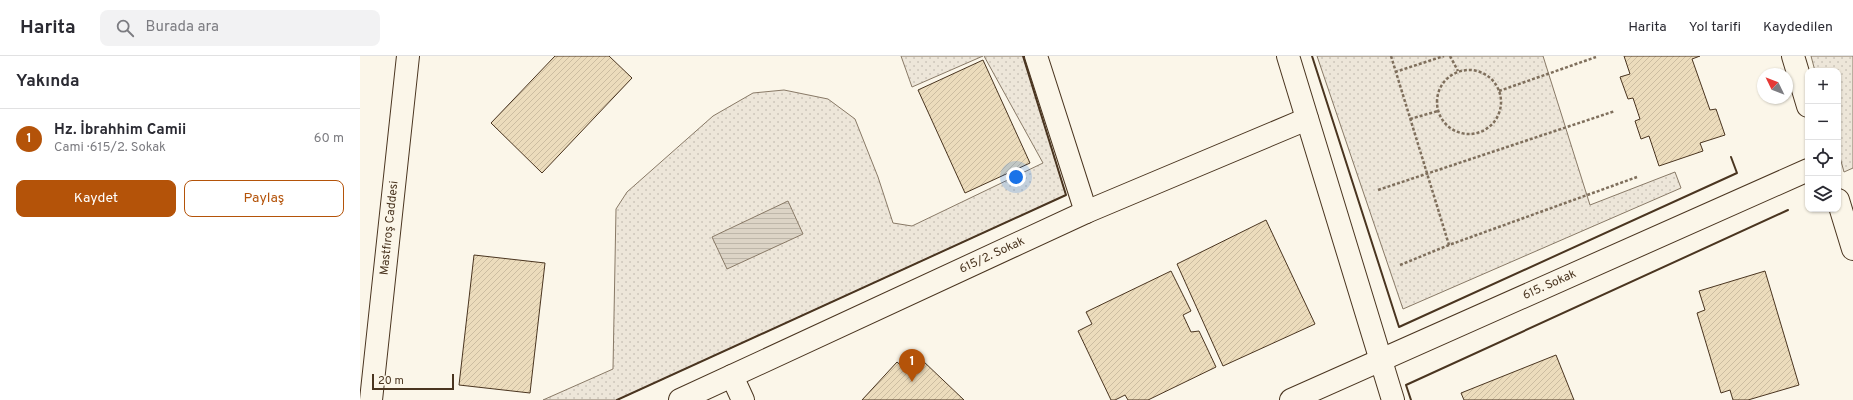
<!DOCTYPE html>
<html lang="tr">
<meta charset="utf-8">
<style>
:root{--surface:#fff;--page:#f2f2f3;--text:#2b2b33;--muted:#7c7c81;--line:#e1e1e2;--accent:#b45309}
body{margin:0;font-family:Overpass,sans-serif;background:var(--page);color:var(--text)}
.controls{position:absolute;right:12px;top:12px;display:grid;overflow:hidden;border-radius:8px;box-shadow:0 1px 3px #0004}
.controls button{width:36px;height:36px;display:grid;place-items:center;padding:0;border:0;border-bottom:1px solid var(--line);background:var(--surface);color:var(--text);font:20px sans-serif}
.compass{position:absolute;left:1397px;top:12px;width:36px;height:36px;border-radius:50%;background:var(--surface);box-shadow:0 1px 3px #0004;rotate:313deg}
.scale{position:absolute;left:12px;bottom:10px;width:82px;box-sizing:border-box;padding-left:4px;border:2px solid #4a3520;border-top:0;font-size:11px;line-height:14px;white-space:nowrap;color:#4a3520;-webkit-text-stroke:3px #fbf6e9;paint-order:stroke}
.you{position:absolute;left:656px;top:121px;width:14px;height:14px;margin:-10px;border:3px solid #fff;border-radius:50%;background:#1a73e8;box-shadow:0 0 0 6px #1a73e833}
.badge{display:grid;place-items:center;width:26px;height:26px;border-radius:50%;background:var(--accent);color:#fff;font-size:13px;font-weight:700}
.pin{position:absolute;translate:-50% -33px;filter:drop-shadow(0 1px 2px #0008)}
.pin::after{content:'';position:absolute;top:21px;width:14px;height:12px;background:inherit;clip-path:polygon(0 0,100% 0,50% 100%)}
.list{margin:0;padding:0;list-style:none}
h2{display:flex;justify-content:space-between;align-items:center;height:52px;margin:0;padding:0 16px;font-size:17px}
h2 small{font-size:13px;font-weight:400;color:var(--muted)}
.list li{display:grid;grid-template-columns:26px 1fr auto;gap:12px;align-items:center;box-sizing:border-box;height:60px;padding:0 16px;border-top:1px solid var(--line)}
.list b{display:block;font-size:15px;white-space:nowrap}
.list p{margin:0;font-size:13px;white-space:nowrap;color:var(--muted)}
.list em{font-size:13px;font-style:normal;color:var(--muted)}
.actions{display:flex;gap:8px;padding:12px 16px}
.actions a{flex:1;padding:9px 0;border:1px solid var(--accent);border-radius:8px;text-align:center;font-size:14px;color:var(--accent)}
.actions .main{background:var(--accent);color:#fff}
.icon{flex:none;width:22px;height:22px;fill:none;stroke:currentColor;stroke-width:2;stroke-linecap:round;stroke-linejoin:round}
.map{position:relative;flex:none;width:1493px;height:344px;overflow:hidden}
header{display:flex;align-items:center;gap:24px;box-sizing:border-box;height:56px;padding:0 20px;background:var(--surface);border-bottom:1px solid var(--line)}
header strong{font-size:19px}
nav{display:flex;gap:22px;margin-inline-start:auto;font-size:14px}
.search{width:280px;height:36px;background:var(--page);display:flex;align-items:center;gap:10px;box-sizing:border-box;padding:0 14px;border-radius:8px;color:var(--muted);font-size:15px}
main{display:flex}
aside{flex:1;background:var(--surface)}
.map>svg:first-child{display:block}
.grass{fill:url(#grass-dots);stroke:#887966}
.water{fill:url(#water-rules);stroke:#887966}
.building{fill:url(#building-hatch);stroke:#4a3520}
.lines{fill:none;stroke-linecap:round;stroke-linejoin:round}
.minor-casing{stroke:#4a3520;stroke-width:24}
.secondary-casing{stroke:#4a3520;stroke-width:24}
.path{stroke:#7f6f5c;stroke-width:2.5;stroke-dasharray:3 2;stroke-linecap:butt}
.minor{stroke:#fbf6e9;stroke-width:22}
.secondary{stroke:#fbf6e9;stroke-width:22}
.wall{stroke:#4a3520;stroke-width:2}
.labels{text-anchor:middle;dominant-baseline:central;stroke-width:3;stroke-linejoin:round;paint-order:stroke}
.street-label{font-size:12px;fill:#4a3520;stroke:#fbf6e9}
</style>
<header>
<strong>Harita</strong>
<div class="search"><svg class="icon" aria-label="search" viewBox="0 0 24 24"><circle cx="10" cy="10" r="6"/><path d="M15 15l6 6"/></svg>Burada ara</div>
<nav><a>Harita</a><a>Yol tarifi</a><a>Kaydedilen</a></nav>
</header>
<main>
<aside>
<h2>Yakında<small></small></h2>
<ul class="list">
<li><span class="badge">1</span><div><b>Hz. İbrahhim Camii</b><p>Cami · 615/2. Sokak</p></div><em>60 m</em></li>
</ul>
<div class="actions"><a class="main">Kaydet</a><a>Paylaş</a></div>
</aside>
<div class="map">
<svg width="1493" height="344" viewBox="0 0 1493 344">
<defs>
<pattern id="grass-dots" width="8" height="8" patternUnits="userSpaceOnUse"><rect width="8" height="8" fill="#ede6d9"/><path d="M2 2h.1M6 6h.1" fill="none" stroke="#cdc6ba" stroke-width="1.8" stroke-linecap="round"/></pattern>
<pattern id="water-rules" width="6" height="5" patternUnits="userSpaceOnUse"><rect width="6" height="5" fill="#dcd4c6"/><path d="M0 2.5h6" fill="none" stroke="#beb7aa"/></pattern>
<pattern id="building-hatch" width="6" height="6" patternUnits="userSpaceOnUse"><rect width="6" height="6" fill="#ecdcbc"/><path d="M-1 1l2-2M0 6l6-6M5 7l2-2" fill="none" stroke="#ccbda1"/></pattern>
</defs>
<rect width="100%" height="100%" fill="#fbf6e9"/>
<path class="grass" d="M 541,0 L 623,0 L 552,31 Z
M 624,0 L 663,0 L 706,139 L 257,344 L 183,344 L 253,313 L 256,153 L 267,136 L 353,60 L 393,37 L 424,34 L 468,43 L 495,63 L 518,121 L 533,167 L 552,170 L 683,107 Z
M 957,0 L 1183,0 L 1230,149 L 1315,116 L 1321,132 L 1043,253 Z
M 1451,0 L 1493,0 L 1493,112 L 1484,116 L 1478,94 L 1478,15 L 1455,15 Z"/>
<path class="water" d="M 428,145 L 443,178 L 367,213 L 352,181 Z"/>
<path class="building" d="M 195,0 L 249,0 L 272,22 L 182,117 L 131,67 Z
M 1264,0 L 1340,0 L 1332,3 L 1350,54 L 1356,53 L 1365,79 L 1340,87 L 1343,95 L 1299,110 L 1289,80 L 1281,83 L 1275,65 L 1280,63 L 1273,42 L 1268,43 L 1260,21 L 1270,18 Z
M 623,4 L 670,107 L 605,137 L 558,34 Z
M 906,164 L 955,268 L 863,310 L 817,208 Z
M 114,199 L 185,207 L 170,337 L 99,329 Z
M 811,215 L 831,255 L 823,259 L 831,276 L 839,275 L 856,311 L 788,344 L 768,344 L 765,339 L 755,344 L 751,344 L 718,275 L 732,268 L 726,256 Z
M 1405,215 L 1439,329 L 1388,344 L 1373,344 L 1370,334 L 1361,337 L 1337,257 L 1345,254 L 1339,235 Z
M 1196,299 L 1214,344 L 1104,344 L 1101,337 Z
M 562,304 L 604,344 L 502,344 L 537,306 L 550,317 Z"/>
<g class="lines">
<defs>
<g id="minor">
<path d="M 676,0 L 726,156"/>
<path d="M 928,0 L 1033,344"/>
<path d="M 1433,0 L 1448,50"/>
<path d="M 1478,144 L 1493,193"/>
<path d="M 372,320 L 383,344"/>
<path id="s1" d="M 320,344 L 726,156 L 947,63"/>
<path id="s2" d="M 931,344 L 1448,114"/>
</g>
<g id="secondary">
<path id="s3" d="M 11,344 L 48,0"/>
</g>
</defs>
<use href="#minor" class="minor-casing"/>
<use href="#secondary" class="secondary-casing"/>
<path class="path" d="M 1031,0 L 1089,189
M 1090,0 L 1098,15
M1077 46a32 32 0 1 1 64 0a32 32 0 1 1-64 0Z
M 1035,16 L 1084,0
M 1139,35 L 1236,1
M 1050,63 L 1078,55
M 1018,134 L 1255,55
M 1040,209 L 1089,189 L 1277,121"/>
<use href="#minor" class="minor"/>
<use href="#secondary" class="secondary"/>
<path class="wall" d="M 952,0 L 1039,271 L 1377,117 L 1371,101
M 257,344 L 706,139 L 663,0
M 1051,344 L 1046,329 L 1428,154"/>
</g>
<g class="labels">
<g class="street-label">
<text stroke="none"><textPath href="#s3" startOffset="173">Mastfıroş Caddesi</textPath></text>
<text stroke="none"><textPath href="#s1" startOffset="344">615/2. Sokak</textPath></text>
<text stroke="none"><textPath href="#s2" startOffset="283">615. Sokak</textPath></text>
</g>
</g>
</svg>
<div class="controls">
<button>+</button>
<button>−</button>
<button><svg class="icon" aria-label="locate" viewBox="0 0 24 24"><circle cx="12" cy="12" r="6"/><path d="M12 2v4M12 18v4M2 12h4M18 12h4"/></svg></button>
<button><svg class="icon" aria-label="layers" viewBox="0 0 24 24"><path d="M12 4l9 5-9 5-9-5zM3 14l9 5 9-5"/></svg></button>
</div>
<svg class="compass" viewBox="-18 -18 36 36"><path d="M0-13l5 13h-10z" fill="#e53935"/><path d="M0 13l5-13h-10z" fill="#7c7c81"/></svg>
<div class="scale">20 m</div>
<div class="you"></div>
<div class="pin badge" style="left:552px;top:326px">1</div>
</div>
</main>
